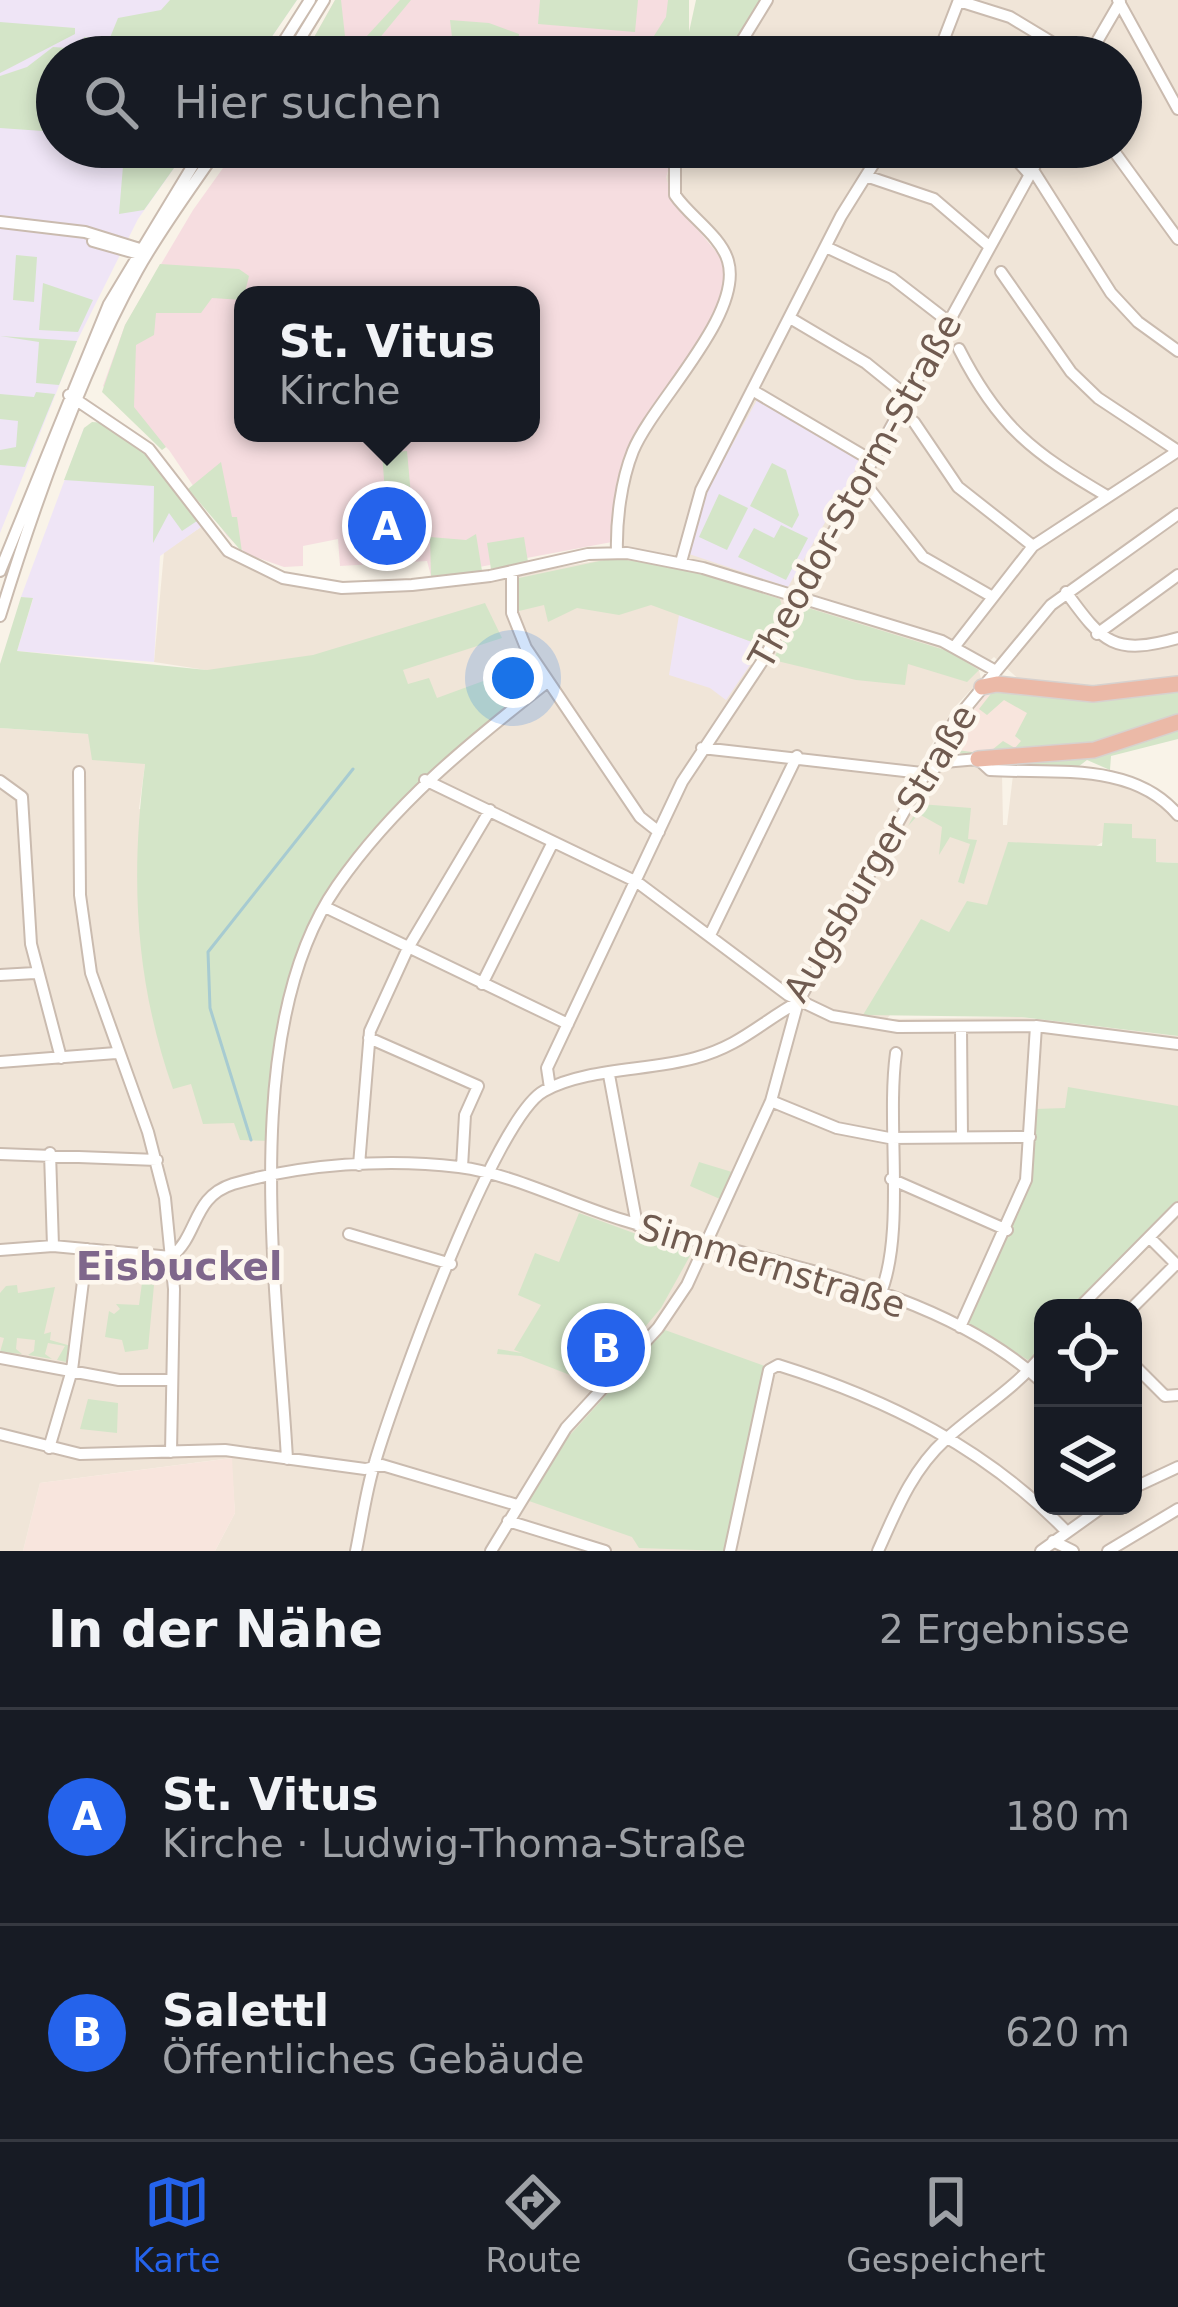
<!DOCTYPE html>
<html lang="de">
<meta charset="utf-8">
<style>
:root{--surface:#171b24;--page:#242831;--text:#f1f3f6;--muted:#9ea1a6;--line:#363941;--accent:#2563eb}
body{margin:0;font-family:"DejaVu Sans",sans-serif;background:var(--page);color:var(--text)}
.controls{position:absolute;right:36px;bottom:36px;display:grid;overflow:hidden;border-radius:24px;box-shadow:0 6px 18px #0003}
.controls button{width:108px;height:108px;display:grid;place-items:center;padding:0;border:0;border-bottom:3px solid var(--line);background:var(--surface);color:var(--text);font:60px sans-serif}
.you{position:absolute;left:513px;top:678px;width:42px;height:42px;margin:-30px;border:9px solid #fff;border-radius:50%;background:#1a73e8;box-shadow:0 0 0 18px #1a73e833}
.badge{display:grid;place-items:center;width:78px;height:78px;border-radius:50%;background:var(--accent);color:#fff;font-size:39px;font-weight:700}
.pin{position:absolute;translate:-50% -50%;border:6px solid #fff;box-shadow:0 3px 12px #0006}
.popup{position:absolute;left:234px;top:286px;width:306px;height:156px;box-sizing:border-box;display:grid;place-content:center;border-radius:24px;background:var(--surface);filter:drop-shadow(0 3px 9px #0005);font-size:39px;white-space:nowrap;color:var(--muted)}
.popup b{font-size:45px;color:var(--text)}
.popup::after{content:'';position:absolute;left:50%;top:100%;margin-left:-24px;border:24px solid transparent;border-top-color:var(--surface)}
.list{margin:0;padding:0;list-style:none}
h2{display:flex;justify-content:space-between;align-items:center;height:156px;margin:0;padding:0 48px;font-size:51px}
h2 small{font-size:39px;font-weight:400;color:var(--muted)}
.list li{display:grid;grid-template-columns:78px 1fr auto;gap:36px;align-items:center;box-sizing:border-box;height:216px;padding:0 48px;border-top:3px solid var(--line)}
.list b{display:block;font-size:45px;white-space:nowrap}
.list p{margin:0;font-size:39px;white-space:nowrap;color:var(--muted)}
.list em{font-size:39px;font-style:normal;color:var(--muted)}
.icon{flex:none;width:66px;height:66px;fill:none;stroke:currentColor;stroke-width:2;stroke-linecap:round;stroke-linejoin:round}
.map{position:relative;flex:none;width:1178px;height:1551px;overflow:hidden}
.search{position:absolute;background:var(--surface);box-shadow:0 6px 18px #0003;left:36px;right:36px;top:36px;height:132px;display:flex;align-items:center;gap:30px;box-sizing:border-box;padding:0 42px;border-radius:66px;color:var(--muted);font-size:45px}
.sheet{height:588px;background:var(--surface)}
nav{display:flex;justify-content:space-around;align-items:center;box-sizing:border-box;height:168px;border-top:3px solid var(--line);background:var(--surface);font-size:33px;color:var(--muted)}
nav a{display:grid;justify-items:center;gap:6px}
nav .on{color:var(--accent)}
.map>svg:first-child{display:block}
.residential{fill:#f0e5d8;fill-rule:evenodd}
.commercial{fill:#f8e5dd}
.education{fill:#efe5f6}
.medical{fill:#f6dde0;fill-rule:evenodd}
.green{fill:#d4e5c8}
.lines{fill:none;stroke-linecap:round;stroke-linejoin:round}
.stream{stroke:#a7cbd1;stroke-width:3}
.minor-casing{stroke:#cabbaf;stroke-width:14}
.highway-casing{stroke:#d7d1ce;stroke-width:18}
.minor{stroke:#fff;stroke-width:10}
.highway{stroke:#ebb9a7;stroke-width:15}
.labels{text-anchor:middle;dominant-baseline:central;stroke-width:9;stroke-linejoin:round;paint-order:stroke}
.street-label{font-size:36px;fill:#705b50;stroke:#fdf7ee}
.neighbourhood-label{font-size:39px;font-weight:bold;fill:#7f678c;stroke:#fdf7ee}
</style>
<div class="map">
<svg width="1178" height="1551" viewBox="0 0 1178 1551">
<rect width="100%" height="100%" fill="#f9f3e8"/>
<path class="residential" d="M 760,0 L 1178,0 L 1178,679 L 1121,689 L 1023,683 L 994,657 L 979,670 L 981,679 L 953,709 L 923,759 L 939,767 L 971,764 L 1002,773 L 1003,825 L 1007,825 L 1013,775 L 1111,780 L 1136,787 L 1178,821 L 1178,863 L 1155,862 L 1132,838 L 1132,825 L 949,932 L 887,1019 L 1020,1017 L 1178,1036 L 1178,1551 L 215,1551 L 235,1513 L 231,1458 L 40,1483 L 23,1551 L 0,1551 L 0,728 L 88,734 L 145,764 L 139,809 L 394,808 L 427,771 L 206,670 L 154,662 L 164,552 L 201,527 L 241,564 L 292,585 L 333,593 L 430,590 L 613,558 L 629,450 L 718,251 L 674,201 L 666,179 L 675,147 L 1121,147 L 1121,57 L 724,57 ZM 1043,1308 L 1133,1308 L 1133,1506 L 1043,1506 Z"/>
<path class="commercial" d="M 993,686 L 1040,719 L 1017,756 L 950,752 L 947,742 Z
M 232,1458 L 235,1513 L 215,1551 L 23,1551 L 40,1483 Z"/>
<path class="education" d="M 0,0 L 297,0 L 258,57 L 57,57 L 57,147 L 189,147 L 138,219 L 77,341 L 0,533 Z
M 757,400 L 862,458 L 788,587 L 689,554 L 706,492 Z
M 97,422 L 155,465 L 201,527 L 160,556 L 154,662 L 17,651 L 33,599 L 21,597 L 84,428 Z
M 679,615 L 763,646 L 726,700 L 710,688 L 669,675 Z"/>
<path class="medical" d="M 335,0 L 689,0 L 689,35 L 724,57 L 303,57 Z
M 238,147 L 675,147 L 666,178 L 674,201 L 723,260 L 724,284 L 712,321 L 629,450 L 612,542 L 431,576 L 427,561 L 340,566 L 338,539 L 303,546 L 303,566 L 284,567 L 247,554 L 227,536 L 169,450 L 103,386 L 125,325 L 193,210 ZM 243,295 L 531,295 L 531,433 L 243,433 Z"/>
<path class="green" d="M 170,0 L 297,0 L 258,57 L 139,57 L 105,50 L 118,18 L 161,10 Z
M 335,0 L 341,0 L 345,36 L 366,37 L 400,0 L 411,0 L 364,57 L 303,57 Z
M 540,0 L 638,0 L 635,32 L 538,24 Z
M 668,0 L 689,0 L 689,32 L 696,0 L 760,0 L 725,57 L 691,57 L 652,39 L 666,17 Z
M 450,20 L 489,23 L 519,34 L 517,57 C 492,57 478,43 452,37 Z
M 0,22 L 75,28 L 75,34 L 0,73 Z
M 84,37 L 104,40 L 98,57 L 57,57 L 57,132 L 0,128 L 0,76 L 27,67 L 53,47 L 82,49 Z
M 139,147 L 189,147 L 144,210 L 119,214 L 123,166 L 142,154 Z
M 16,255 L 37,257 L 34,302 L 13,300 Z
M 160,264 L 239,269 L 249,276 L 243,300 L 212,298 L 201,313 L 156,313 L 154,335 L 136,345 L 134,407 L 166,447 L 162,450 L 102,392 L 125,325 Z
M 43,283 L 93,300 L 78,332 L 39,330 Z
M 0,336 L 77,341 L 59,385 L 36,383 L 39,342 Z
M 36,392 L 55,394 L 25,467 L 0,465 L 0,450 L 16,447 L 18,421 L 0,419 L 0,394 L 34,397 Z
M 92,422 C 136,423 174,488 197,521 L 182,531 L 169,513 L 153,543 L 154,486 L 64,480 L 84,428 Z
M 407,451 L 413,517 L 387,519 L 382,453 Z
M 221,462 L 232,517 L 237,517 L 242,552 L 188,489 Z
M 772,463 L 786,470 L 799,515 L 792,528 L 750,506 Z
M 719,494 L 748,508 L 727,550 L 699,537 Z
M 781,525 L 808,538 L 786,580 L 738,557 L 754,528 L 774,538 Z
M 476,534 L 482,571 L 431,576 L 430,537 L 466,540 Z
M 524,537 L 528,562 L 491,569 L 487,543 Z
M 614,558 L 691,570 L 780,599 L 782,606 L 763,646 L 651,605 L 619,615 L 577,608 L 548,622 L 544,605 L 519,611 L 516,618 L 519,578 Z
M 21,597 L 33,598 L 17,651 L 207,670 L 313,655 L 485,603 L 502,638 L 403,670 L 408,684 L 429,678 L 437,698 L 486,680 L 491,687 L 496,684 L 511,706 C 411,785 319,874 284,1002 C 273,1045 275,1097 270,1141 L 240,1140 L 234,1123 L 203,1124 L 191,1084 L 173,1089 C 135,981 130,878 145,764 L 92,760 L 88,734 L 0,728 L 0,664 Z
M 805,607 L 948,651 L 979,670 L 967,682 L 908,664 L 905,685 L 856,680 L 773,660 L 797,612 Z
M 1178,689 L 1178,717 C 1158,724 1137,735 1116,741 C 1086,748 972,765 949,749 L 987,754 L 1003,741 L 1015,748 L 1021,741 L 1015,736 L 1027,713 L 1004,700 L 987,715 L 979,709 L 993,691 Z
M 1178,726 L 1178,739 L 1111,756 L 1110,770 L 1087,760 L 1074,770 L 987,764 L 1087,757 Z
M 920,804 L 971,808 L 968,839 L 977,840 L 964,884 L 958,882 L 970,844 L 950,837 L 939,855 L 942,827 L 919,814 L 908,826 Z
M 1104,823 L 1132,824 L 1132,838 L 1156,839 L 1156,862 L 1178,863 L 1178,1036 L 1021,1017 L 863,1015 L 921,919 L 949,932 L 967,901 L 987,905 L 1008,842 L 1102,846 Z
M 1068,1087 L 1178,1106 L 1178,1203 L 1075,1308 L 1043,1308 L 1043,1348 L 1028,1360 L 967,1323 L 1023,1202 L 1035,1109 L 1065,1108 Z
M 699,1162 L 732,1172 L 720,1199 L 690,1186 Z
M 579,1213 L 691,1254 L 661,1308 L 596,1385 L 521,1356 L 497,1354 L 498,1349 L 522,1353 L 514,1350 L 541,1305 L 518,1295 L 535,1253 L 559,1262 Z
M 142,1283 L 154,1285 L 148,1349 L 125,1352 L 122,1340 L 105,1337 L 109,1311 L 114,1314 L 120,1309 L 116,1304 L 139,1305 Z
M 17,1285 L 18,1293 L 55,1287 L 44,1334 L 51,1332 L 50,1340 L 71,1346 L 66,1362 L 57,1360 L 65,1346 L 48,1343 L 45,1354 L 52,1359 L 28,1355 L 34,1351 L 35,1340 L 17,1338 L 16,1349 L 22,1354 L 0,1352 L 4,1338 L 0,1337 L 0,1293 L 6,1286 Z
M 665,1330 L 765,1366 L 726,1551 L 639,1548 L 632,1537 L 529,1501 L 560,1446 Z
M 88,1399 L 118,1403 L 117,1433 L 80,1429 Z"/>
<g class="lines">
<path class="stream" d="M 251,1140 L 210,1008 L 208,952 L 353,769"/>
<defs>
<path id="minor" d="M 1118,0 L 1178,109
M 959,1 L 1010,17 L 1063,49
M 274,57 L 310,0
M 289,57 L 324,0
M 732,57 L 767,0
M 937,57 L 959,0
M 1088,57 L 1120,2
M 1005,147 L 1030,175
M 1111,147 L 1178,239
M 1033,170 L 1111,293 L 1138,322 L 1178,351
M 866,176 L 934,199 L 990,247
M 0,222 L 85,232 L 146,251
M 93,241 L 139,254
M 826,247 L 892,278 L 949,322
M 1001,272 L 1071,372 L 1098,398 L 1178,451
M 790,318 L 866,363 L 908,397
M 959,349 C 998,426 1033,453 1107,496
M 752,390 L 871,460
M 69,395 L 149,449 L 228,551 L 283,578 L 342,588 L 412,585 L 490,576 L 588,554 L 627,553 L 703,568 L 942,641 L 996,671
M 914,422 L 958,487 L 1033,546
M 857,482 L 871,491 L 923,557 L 991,596
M 617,553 C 616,521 621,481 633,451 C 653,402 744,315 728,261 C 721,236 689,216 675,195 L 675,164 L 684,147
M 681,562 L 701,490 L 841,216 L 884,147
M 0,571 L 109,304 L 204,147
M 512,572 L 512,613 L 526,648 L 640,817 L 659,832
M 1066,592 C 1103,643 1114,656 1178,638
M 0,616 C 34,506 81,372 137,271 C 161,228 191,188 219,147
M 1097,634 L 1178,575
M 955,646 L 1033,546 L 1178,451
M 702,748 L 922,773
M 79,772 L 80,895 L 91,973 L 148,1132 L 165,1198 L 174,1289 L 171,1452
M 924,775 L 944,762 L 978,759 L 990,770 C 1053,774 1133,761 1178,815
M 425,780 L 637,882 L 788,995 L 832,1016 L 898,1027 L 1036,1026 L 1178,1044
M 0,781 L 22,797 L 31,944 L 61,1058
M 325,907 L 568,1024
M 710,935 L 797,756
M 0,975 L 35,973
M 482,984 L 553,842
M 961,1028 L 962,1137
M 369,1038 L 478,1086 L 465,1115 L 462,1167
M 0,1062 L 116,1053
M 609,1075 L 637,1225
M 550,1088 L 547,1068 L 682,782 L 763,660 L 1045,147
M 771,1101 L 837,1128 L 889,1138 L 1030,1137
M 50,1153 L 53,1246
M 0,1154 L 157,1160
M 359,1165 L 370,1031 L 408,948 L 490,810
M 891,1179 L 1007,1230
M 349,1234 L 451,1264
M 1150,1238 L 1177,1265
M 0,1250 L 53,1246 L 171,1257
M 171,1257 C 199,1235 192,1197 233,1184 C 303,1164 387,1158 459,1167 C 513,1174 570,1204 623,1220 C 758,1262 936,1284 1043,1383
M 880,1295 C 906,1232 886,1125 896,1053
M 1079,1308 L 1178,1208
M 1132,1308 L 1176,1264
M 960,1327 L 1026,1180 L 1036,1026
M 0,1358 L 119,1380 L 168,1380
M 1133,1364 L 1165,1396 L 1178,1395
M 0,1434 L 80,1454 L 225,1450 L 365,1469 L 382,1465 L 517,1505
M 49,1448 L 72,1370 L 87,1249
M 287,1459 C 278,1293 237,1030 337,886 C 394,804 468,744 546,683
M 1133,1488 L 1178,1467
M 508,1521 L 605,1551
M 1053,1541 L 1073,1551
M 356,1551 C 362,1522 366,1490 375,1462 C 394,1397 495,1117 544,1091 C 586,1068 648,1071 695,1058 C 740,1046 760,1023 798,1002 L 954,722 L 1051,605 L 1178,514
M 491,1551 L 566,1428 L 658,1328 L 687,1285 L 771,1101 L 798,1002
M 730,1551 L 769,1370 L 778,1365 C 887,1399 986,1448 1066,1531
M 878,1551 C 896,1511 912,1470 945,1440 C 978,1410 1015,1389 1043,1354
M 1041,1551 L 1104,1506
M 1108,1551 L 1178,1509"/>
<path id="highway" d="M 982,687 L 997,684 L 1093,694 L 1178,684
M 978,759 L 1094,750 L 1178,722"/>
</defs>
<use href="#minor" class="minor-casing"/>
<use href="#highway" class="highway-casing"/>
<use href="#minor" class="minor"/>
<use href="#highway" class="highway"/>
</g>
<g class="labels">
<g class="street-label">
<text transform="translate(855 491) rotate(-61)">Theodor-Storm-Straße</text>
<text transform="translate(880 853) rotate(-59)">Augsburger Straße</text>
<text transform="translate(772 1266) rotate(17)">Simmernstraße</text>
</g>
<g class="neighbourhood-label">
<text x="179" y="1266">Eisbuckel</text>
</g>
</g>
</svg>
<div class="controls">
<button><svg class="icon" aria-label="locate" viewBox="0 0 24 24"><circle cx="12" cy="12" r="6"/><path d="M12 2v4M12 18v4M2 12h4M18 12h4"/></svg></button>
<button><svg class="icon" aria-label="layers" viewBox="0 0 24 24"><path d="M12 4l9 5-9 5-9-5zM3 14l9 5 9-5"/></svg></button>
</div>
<div class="you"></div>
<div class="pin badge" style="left:387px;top:526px">A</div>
<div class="popup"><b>St. Vitus</b>Kirche</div>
<div class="pin badge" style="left:606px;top:1348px">B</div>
<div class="search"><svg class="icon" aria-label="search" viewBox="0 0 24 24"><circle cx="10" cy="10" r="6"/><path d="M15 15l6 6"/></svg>Hier suchen</div>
</div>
<section class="sheet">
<h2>In der Nähe<small>2 Ergebnisse</small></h2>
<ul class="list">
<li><span class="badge">A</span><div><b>St. Vitus</b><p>Kirche · Ludwig-Thoma-Straße</p></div><em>180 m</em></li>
<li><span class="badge">B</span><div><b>Salettl</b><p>Öffentliches Gebäude</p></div><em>620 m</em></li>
</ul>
</section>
<nav>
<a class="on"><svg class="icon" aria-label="map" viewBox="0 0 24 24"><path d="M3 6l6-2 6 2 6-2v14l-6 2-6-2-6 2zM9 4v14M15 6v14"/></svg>Karte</a>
<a><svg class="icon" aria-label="directions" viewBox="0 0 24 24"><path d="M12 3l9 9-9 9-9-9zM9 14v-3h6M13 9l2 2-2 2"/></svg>Route</a>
<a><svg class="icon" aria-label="saved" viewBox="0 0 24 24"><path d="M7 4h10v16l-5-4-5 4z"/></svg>Gespeichert</a>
</nav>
